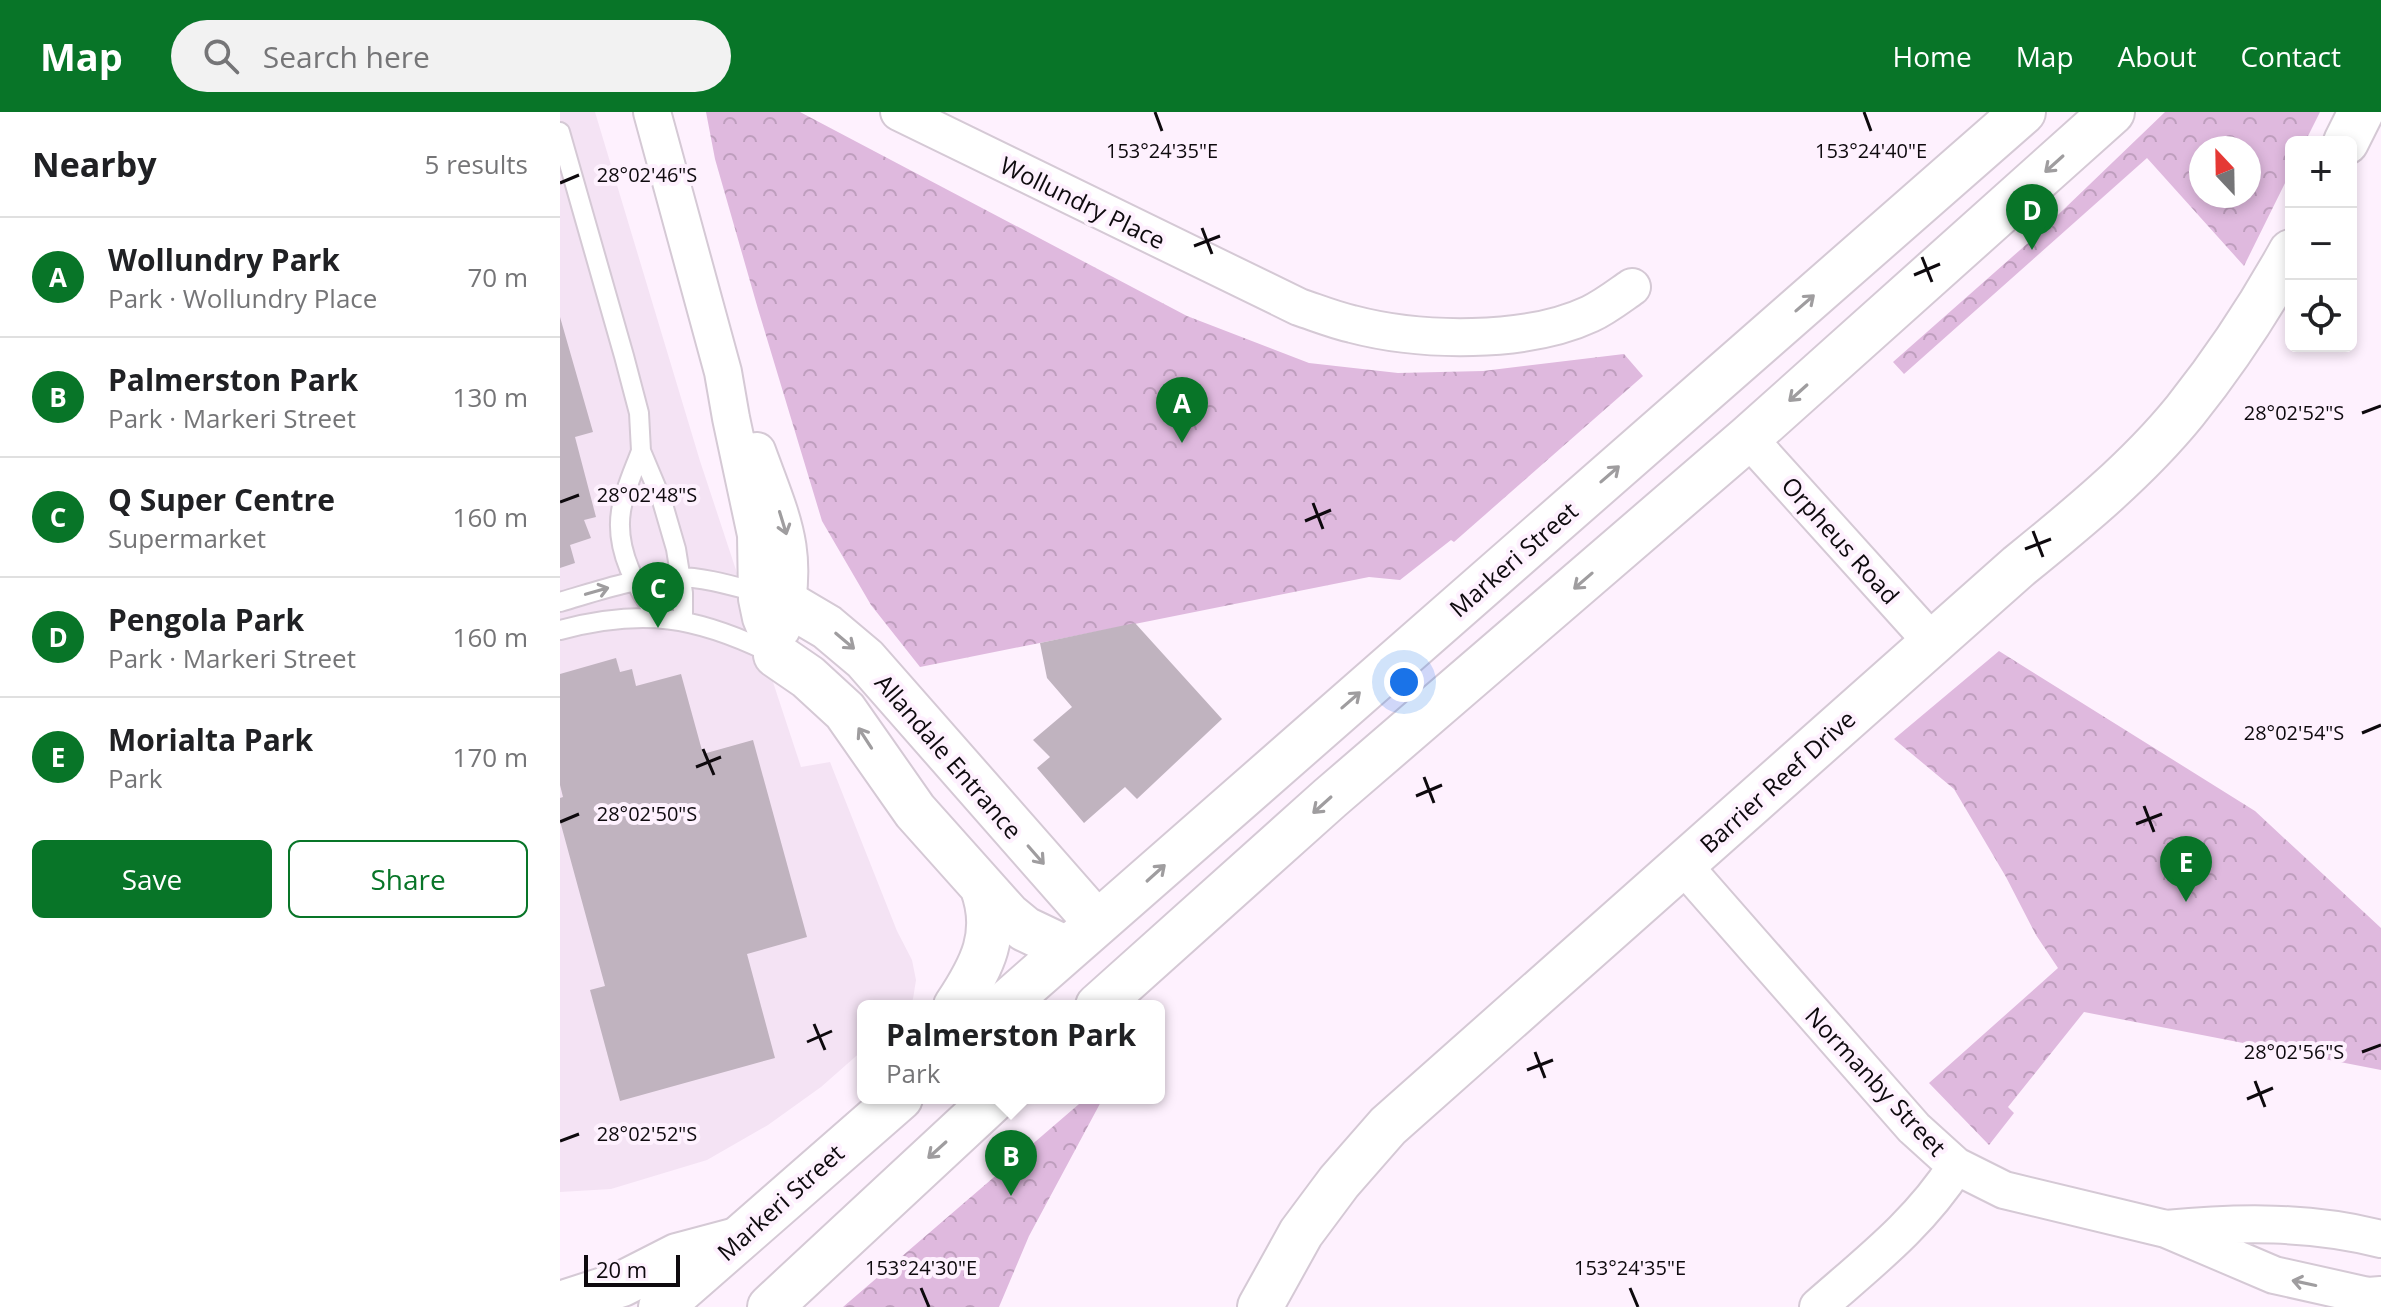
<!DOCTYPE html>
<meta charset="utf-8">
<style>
:root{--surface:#fff;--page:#f2f2f2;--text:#202124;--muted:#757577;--line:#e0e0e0;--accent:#087528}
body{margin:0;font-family:"Open Sans",sans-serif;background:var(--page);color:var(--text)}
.controls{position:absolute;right:24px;top:24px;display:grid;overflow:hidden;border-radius:12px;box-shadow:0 4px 12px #0003}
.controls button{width:72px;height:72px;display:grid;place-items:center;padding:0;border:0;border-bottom:2px solid var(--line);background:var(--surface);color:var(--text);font:40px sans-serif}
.compass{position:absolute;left:1629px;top:24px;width:72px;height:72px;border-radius:50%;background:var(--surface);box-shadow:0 4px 12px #0003;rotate:338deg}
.scale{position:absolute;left:24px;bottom:20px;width:96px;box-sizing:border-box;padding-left:8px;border:4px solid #0e0a0e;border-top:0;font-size:22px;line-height:28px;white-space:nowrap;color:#0e0a0e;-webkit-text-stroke:6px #fef1fe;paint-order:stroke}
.you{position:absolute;left:844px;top:570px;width:28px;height:28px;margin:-20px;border:6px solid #fff;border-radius:50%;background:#1a73e8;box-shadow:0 0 0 12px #1a73e833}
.badge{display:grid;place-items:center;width:52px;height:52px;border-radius:50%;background:var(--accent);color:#fff;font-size:26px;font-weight:700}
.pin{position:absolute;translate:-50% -66px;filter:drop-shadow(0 2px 4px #0008)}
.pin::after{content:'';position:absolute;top:42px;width:28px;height:24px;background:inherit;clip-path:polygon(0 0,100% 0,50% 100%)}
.popup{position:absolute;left:297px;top:888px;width:308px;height:104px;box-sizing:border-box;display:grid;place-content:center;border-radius:12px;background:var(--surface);filter:drop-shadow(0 2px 6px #0005);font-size:26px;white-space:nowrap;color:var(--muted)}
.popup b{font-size:30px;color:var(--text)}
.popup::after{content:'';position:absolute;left:50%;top:100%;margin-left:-16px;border:16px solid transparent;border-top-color:var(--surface)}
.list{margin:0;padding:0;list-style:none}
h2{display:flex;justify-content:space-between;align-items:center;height:104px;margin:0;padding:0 32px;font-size:34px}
h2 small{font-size:26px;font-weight:400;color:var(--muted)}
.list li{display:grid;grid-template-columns:52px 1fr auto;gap:24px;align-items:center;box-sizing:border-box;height:120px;padding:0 32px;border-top:2px solid var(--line)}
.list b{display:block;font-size:30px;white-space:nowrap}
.list p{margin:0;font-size:26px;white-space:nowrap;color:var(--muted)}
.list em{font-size:26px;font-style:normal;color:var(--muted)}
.actions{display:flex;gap:16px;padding:24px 32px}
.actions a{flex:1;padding:18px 0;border:2px solid var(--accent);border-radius:12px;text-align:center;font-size:28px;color:var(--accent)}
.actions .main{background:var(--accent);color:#fff}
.icon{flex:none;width:44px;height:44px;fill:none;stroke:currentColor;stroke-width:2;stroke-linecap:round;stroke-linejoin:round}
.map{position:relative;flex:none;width:1821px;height:1195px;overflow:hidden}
header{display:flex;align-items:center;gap:48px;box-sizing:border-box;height:112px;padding:0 40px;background:var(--accent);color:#fff}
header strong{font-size:38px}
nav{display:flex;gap:44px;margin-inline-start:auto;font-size:28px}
.search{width:560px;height:72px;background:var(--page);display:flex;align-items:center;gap:20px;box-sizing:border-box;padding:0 28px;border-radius:44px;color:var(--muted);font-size:30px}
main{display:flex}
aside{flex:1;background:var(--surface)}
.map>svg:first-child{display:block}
.built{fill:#f4e3f4}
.forest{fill:url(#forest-crowns);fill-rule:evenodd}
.building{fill:#c0b3bf}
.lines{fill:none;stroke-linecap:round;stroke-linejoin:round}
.service-casing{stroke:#d5c9d5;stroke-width:22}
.minor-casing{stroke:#d5c9d5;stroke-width:40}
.tertiary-casing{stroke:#d5c9d5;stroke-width:48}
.secondary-casing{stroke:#d5c9d5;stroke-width:48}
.primary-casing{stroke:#d5c9d5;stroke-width:48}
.service{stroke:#fff;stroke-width:18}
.minor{stroke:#fff;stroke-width:36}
.tertiary{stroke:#fff;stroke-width:44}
.secondary{stroke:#fff;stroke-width:44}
.primary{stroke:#fff;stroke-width:44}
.oneway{stroke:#9f9d9f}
.ticks{fill:none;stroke:#0e0a0e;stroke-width:3}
.labels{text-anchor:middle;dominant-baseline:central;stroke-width:8;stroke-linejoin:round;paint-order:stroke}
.street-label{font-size:24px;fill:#0e0a0e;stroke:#fef1fe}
.ticks-label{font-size:20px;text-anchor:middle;fill:#0e0a0e;stroke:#fef1fe;stroke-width:8;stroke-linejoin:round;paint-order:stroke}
</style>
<header>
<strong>Map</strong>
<div class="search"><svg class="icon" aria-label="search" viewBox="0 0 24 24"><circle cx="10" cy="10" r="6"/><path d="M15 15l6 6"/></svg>Search here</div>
<nav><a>Home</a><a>Map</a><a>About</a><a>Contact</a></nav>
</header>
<main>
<aside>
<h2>Nearby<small>5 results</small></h2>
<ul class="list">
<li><span class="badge">A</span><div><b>Wollundry Park</b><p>Park · Wollundry Place</p></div><em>70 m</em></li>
<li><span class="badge">B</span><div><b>Palmerston Park</b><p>Park · Markeri Street</p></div><em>130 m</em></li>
<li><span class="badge">C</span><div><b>Q Super Centre</b><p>Supermarket</p></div><em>160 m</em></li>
<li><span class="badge">D</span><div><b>Pengola Park</b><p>Park · Markeri Street</p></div><em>160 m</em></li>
<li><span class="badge">E</span><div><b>Morialta Park</b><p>Park</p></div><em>170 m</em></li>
</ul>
<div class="actions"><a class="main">Save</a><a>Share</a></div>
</aside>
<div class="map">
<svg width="1821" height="1195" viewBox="0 0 1821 1195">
<defs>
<pattern id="forest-crowns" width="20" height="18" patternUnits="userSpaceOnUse" patternTransform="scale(2)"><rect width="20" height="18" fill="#dfb9de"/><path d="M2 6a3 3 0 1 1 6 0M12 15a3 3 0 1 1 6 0" fill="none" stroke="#be9ebd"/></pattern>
</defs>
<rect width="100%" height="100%" fill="#fef1fe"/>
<path class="built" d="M 0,0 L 35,0 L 140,349 L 241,655 L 270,650 L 337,819 L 352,848 L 356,868 L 353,887 L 349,894 L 303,894 L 303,938 L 261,975 L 208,1013 L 147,1048 L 51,1077 L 0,1080 Z"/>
<path class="forest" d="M 146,0 L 240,0 L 627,204 L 749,251 L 838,261 L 923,259 L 1064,242 L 1083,264 L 894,430 L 891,428 L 840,468 L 809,465 L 360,555 L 311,493 L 262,409 L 198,197 L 155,47 Z
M 1605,0 L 1760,0 L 1745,30 L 1731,30 L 1731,59 L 1684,154 L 1587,46 L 1344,262 L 1333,250 L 1477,123 ZM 1689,36 L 1689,84 L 1641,84 L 1641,36 Z
M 1439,539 L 1695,699 L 1821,816 L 1821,958 L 1524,900 L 1448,995 L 1454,1001 L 1429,1033 L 1369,971 L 1498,856 L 1476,823 L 1446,765 L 1394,677 L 1334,627 Z
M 526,986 L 543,986 L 469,1124 L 439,1195 L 283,1195 Z"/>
<path class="building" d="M 0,205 L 33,320 L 15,325 L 36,405 L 24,408 L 31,426 L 10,433 L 15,451 L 0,456 Z
M 575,511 L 662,607 L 577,687 L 565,675 L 524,711 L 477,656 L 490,645 L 473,628 L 512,595 L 487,566 L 480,531 Z
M 56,546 L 60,560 L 72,557 L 76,574 L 121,562 L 143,642 L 193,628 L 247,825 L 187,842 L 215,946 L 60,989 L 30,878 L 45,874 L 0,709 L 0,686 L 3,685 L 0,673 L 0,562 Z"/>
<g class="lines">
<defs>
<path id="service" d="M 0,20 L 64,244 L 79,301 L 81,339 L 102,389 L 116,437 L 123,481 L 123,509
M 81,339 C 74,358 64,379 61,399 C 55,437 76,476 98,505
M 0,490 C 38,479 76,465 116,465 C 143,465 170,473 196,480
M 0,518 C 83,496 136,504 213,542"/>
<path id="minor" d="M 92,0 L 163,260 L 171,306 L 196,423 L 197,487 L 201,506 L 216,543
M 339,0 L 739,195 C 757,201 774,208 792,212 C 860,230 966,232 1030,202 C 1045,195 1059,184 1072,175
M 1188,326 L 1373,531
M 197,339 C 223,410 240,440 222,517
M 1123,753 L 1354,1016 L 1396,1054 L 1444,1078 L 1606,1117
M 1821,1127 C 1750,1109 1679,1110 1606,1117 L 1714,1163 L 1808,1184 L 1821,1183
M 1258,1195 C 1308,1151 1360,1111 1396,1054"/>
<path id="tertiary" d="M 1786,30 L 1801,0
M 228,492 L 267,515 L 305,547 L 537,811
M 216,543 L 248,565 L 285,599 L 355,699 L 448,803 L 465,817 L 507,837
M 396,894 C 422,855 440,821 422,774
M 700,1195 L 741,1121 L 779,1070 L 828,1014 L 1459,454 C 1517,407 1578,357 1625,299 C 1665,249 1700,196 1731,140"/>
<path id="secondary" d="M 443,894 L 1463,0
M 538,894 L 770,686 L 1188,326 L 1552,0
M 101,1195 L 340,986
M 210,1195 L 435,986"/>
<path id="primary" d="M 0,1192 L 62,1172 L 117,1144 L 177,1128"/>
</defs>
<use href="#service" class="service-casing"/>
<use href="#minor" class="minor-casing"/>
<use href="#tertiary" class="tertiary-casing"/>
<use href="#secondary" class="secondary-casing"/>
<use href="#primary" class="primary-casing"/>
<use href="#service" class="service"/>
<use href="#minor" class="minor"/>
<use href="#tertiary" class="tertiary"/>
<use href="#secondary" class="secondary"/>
<use href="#primary" class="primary"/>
</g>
<defs><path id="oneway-shaft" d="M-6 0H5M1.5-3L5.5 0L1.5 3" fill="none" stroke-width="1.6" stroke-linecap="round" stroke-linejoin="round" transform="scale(2)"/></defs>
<g class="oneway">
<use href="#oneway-shaft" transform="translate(1494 52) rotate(138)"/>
<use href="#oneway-shaft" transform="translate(1245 191) rotate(-41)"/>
<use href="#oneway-shaft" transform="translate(1238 281) rotate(138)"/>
<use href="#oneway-shaft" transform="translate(1050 362) rotate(-41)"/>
<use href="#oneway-shaft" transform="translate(223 411) rotate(73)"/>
<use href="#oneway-shaft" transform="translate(1023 469) rotate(139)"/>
<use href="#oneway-shaft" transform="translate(37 479) rotate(-16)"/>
<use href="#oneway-shaft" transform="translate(285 529) rotate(40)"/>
<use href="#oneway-shaft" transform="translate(791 588) rotate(-41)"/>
<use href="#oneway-shaft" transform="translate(305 626) rotate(-123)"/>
<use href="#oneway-shaft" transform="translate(762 693) rotate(138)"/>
<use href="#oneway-shaft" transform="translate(476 743) rotate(49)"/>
<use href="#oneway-shaft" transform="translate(596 761) rotate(-42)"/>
<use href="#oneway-shaft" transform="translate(377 1038) rotate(138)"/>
<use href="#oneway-shaft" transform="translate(1744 1171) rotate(-168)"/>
</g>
<path class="ticks" d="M 595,0 L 602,19M 1304,0 L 1311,19M 0,71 L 19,63M 642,116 L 652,142M 634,134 L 660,124M 1362,145 L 1372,170M 1354,163 L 1380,152M 1802,301 L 1821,294M 0,390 L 19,383M 753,391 L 763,417M 745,409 L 771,398M 1473,419 L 1483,445M 1465,437 L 1491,427M 1802,621 L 1821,613M 143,637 L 154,663M 136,655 L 161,645M 864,665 L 874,691M 856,684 L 882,673M 1584,694 L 1594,720M 0,710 L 19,702M 1576,712 L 1602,702M 254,912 L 265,938M 247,930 L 272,919M 975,940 L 985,966M 1802,940 L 1821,933M 967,958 L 993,948M 1695,969 L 1705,995M 1687,987 L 1713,976M 0,1029 L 19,1022M 361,1176 L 369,1195M 1070,1176 L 1078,1195"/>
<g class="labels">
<g class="street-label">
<text transform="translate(523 90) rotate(26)">Wollundry Place</text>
<text transform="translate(1281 428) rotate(48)">Orpheus Road</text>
<text transform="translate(953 447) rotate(-41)">Markeri Street</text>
<text transform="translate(389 644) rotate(49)">Allandale Entrance</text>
<text transform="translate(1217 669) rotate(-42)">Barrier Reef Drive</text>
<text transform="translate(1316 969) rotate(47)">Normanby Street</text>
<text transform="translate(220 1090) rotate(-42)">Markeri Street</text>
</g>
</g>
<g class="ticks-label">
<text x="602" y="46">153°24'35"E</text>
<text x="1311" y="46">153°24'40"E</text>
<text x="87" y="70">28°02'46"S</text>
<text x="1734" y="308">28°02'52"S</text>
<text x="87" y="390">28°02'48"S</text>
<text x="1734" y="628">28°02'54"S</text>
<text x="87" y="709">28°02'50"S</text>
<text x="1734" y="947">28°02'56"S</text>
<text x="87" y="1029">28°02'52"S</text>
<text x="361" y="1163">153°24'30"E</text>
<text x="1070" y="1163">153°24'35"E</text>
</g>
</svg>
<div class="controls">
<button>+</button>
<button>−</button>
<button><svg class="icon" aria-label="locate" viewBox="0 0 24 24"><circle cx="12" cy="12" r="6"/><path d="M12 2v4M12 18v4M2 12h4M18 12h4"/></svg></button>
</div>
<svg class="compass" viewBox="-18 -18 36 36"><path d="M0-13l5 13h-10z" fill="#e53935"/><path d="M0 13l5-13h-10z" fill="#757577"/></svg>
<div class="scale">20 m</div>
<div class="you"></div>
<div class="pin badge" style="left:622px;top:331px">A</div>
<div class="pin badge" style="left:451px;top:1084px">B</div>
<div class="popup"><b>Palmerston Park</b>Park</div>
<div class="pin badge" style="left:98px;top:516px">C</div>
<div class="pin badge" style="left:1472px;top:138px">D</div>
<div class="pin badge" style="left:1626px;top:790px">E</div>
</div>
</main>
